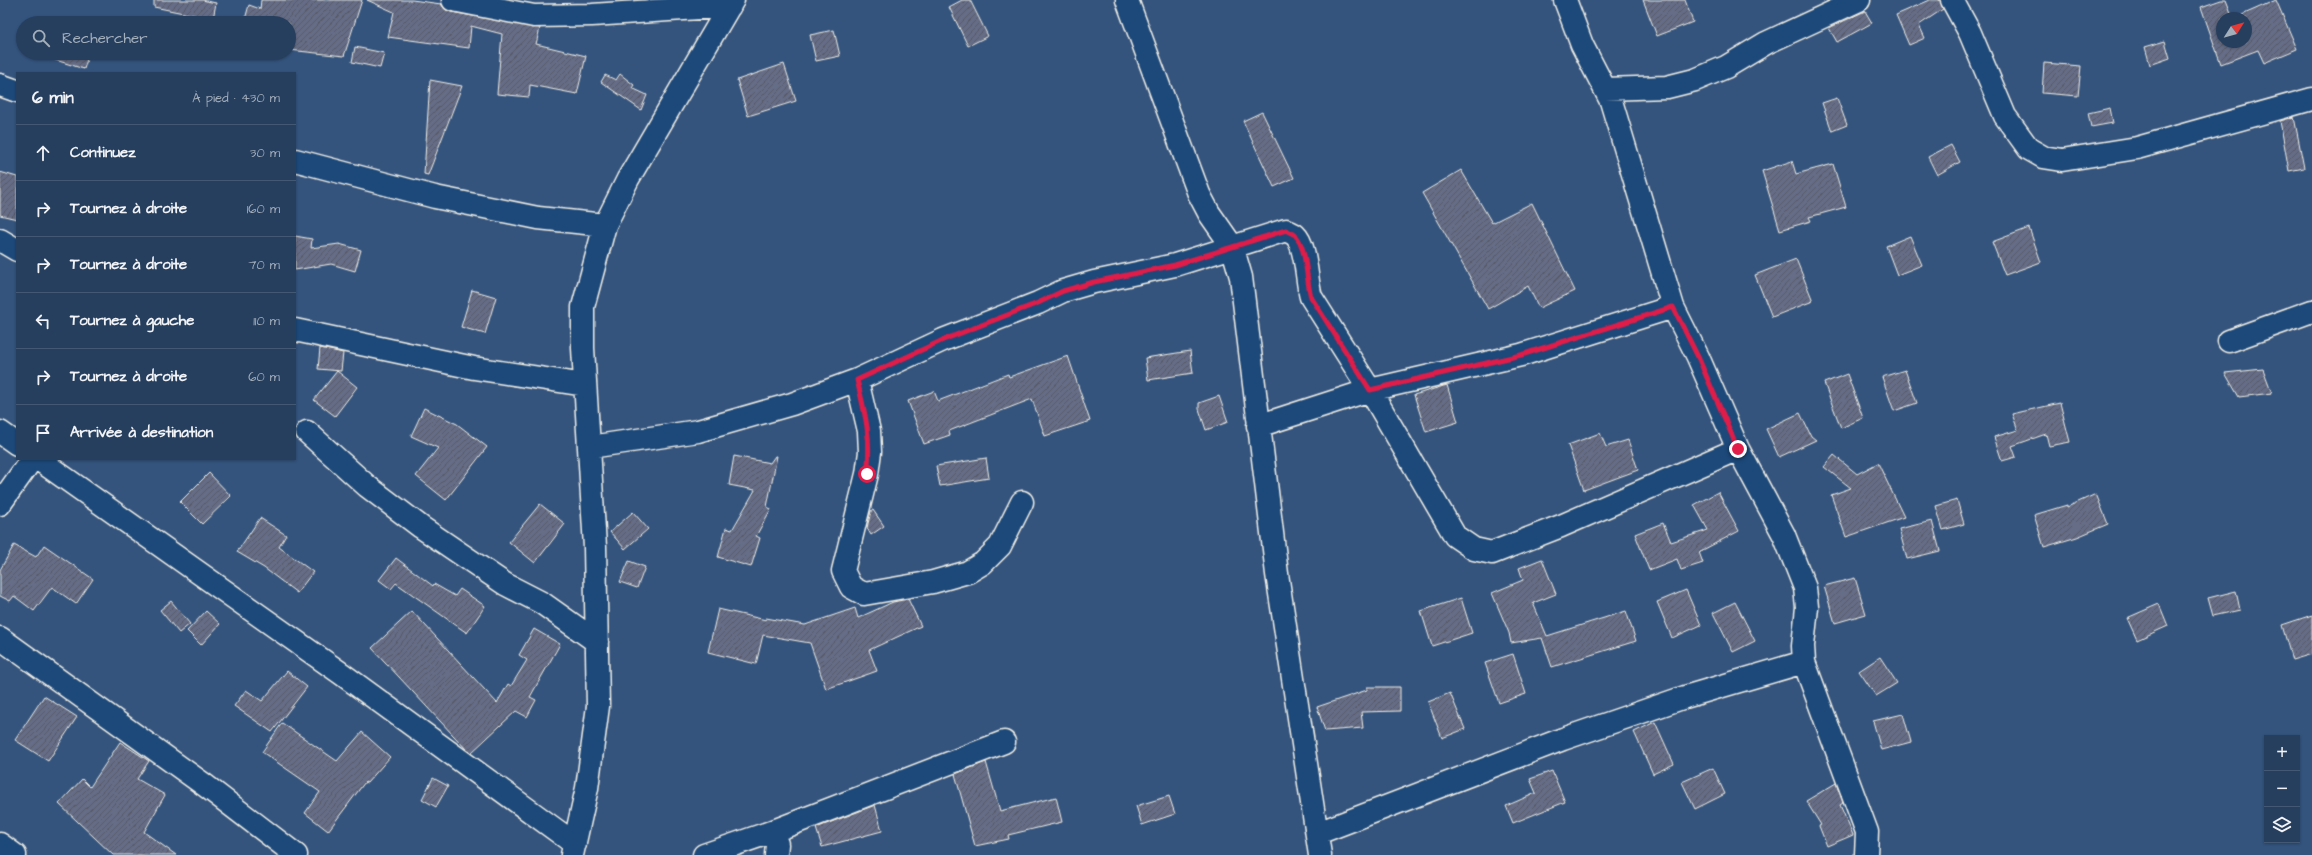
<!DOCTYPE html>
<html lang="fr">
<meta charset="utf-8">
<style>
:root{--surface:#273f5e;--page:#2f4664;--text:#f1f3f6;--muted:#a4afbc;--line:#435873}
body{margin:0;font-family:"Architects Daughter",sans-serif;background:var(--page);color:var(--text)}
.controls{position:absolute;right:12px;bottom:12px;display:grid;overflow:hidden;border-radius:0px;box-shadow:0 1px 3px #0004}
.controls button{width:36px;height:36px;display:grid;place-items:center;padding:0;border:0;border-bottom:1px solid var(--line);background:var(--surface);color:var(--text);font:20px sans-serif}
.compass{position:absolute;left:2216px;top:12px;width:36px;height:36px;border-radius:50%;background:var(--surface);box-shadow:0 1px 3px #0004;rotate:53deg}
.stop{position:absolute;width:12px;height:12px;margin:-9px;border:3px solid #e11d48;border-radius:50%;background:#fff}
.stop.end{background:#e11d48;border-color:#fff;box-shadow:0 1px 4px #0008}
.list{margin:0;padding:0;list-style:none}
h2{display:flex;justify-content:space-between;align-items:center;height:52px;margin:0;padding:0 16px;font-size:17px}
h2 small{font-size:13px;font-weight:400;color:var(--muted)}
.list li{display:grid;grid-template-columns:26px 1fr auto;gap:12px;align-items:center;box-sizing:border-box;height:56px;padding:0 16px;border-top:1px solid var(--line)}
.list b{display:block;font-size:15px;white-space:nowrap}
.list em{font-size:13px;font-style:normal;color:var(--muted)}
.icon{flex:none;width:22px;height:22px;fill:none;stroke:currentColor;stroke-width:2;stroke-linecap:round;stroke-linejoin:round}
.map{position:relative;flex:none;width:2312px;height:855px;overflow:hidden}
.search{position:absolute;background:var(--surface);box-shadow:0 1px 3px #0004;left:16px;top:16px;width:280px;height:44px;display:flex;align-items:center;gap:10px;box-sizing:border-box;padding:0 14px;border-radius:22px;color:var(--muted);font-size:15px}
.panel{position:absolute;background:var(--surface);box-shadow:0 1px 3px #0004;left:16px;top:72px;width:280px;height:388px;border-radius:0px}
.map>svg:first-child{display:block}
.building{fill:url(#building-hatch);stroke:#f4f1e8}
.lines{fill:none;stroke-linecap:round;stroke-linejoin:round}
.minor-casing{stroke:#f4f1e8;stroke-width:25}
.minor{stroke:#1f4a7a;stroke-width:22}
.route{stroke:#e11d48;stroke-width:5}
</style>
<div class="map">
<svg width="2312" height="855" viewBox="0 0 2312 855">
<defs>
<pattern id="building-hatch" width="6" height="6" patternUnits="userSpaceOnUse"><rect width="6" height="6" fill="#656d87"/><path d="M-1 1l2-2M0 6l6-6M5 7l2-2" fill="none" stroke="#565963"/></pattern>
</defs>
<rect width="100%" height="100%" fill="#34547e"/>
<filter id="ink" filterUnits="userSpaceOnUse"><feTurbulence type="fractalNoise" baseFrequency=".025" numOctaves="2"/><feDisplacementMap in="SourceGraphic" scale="8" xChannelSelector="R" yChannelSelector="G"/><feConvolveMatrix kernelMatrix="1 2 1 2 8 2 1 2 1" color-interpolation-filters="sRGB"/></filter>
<g filter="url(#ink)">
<path class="building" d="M 154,0 L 202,0 L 216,3 L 213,19 L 154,7 Z
M 261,0 L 362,0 L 344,56 L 289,50 L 289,23 L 244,23 L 249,5 L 260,9 Z
M 367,0 L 412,0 L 441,4 L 445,9 L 451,12 L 540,28 L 536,44 L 586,56 L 577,94 L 530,85 L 529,97 L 497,94 L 502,34 L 471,26 L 469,48 L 388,37 L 394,12 Z
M 962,0 L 970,0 L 988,36 L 968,46 L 949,7 Z
M 1643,0 L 1685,0 L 1693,22 L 1657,36 Z
M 1930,0 L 1940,0 L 1943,9 L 1919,25 L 1925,38 L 1909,45 L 1896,15 Z
M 2221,0 L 2226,0 L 2233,18 L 2222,18 L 2222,42 L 2246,42 L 2246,18 L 2235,18 L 2276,0 L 2297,49 L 2264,63 L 2258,50 L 2221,64 L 2201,7 Z
M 1865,11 L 1872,23 L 1837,42 L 1829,28 Z
M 834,30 L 840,56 L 816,61 L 810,35 Z
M 2165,41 L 2170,58 L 2150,65 L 2145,47 Z
M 355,47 L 384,53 L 380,68 L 352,62 Z
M 44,53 L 89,53 L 84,69 L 43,56 Z
M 2044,63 L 2081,66 L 2078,96 L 2042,93 Z
M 784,64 L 796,101 L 748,116 L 737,80 Z
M 620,74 L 634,85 L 632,88 L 647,95 L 641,110 L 601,82 L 605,75 L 616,80 Z
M 430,80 L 462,86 L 428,175 L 424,174 Z
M 1837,98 L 1847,125 L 1832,131 L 1822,103 Z
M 2110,108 L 2113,123 L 2091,127 L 2088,113 Z
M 1262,112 L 1294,178 L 1274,187 L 1243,121 Z
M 2294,117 L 2304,168 L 2289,171 L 2280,121 Z
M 1951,145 L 1960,162 L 1937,175 L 1928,157 Z
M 1792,161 L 1796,174 L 1833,164 L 1846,207 L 1809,217 L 1811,221 L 1780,230 L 1762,171 Z
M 1461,170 L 1492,223 L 1532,203 L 1575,291 L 1539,308 L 1528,286 L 1488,309 L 1422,193 Z
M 0,172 L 17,177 L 17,219 L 0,215 Z
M 2029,228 L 2041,262 L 2005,275 L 1992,242 Z
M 295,236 L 312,239 L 311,248 L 339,244 L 361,250 L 355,271 L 331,264 L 295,270 Z
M 1910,236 L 1922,265 L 1897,275 L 1886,246 Z
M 1796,259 L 1813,301 L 1772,317 L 1755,275 Z
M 472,290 L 496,297 L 485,334 L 461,327 Z
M 320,348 L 343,353 L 341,371 L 318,369 Z
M 1190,351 L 1193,373 L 1148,380 L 1145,358 Z
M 1068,356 L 1090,421 L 1045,436 L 1032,399 L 949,431 L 950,435 L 924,444 L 908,401 L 934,391 L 938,401 L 1008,374 L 1009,377 Z
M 2263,369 L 2272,393 L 2239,397 L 2225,373 Z
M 1905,370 L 1917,403 L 1894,411 L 1882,377 Z
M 337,371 L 357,387 L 335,416 L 314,400 Z
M 1847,374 L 1863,418 L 1841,428 L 1824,383 Z
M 1447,385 L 1458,422 L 1426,432 L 1414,395 Z
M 1219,396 L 1228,422 L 1206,430 L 1199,409 L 1199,403 Z
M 2060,403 L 2070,442 L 2049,446 L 2046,434 L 2012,446 L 2016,457 L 2002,461 L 1994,437 L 2018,430 L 2012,414 Z
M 424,408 L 457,424 L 487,447 L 446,500 L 416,476 L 438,448 L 411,436 Z
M 1800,413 L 1811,436 L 1816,440 L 1779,457 L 1766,429 Z
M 1600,433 L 1606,447 L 1628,440 L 1638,470 L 1584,490 L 1568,445 Z
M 1834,455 L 1857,474 L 1878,463 L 1904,517 L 1846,537 L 1831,495 L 1851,488 L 1824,467 Z
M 734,456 L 770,463 L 775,456 L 777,456 L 767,507 L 771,509 L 756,536 L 760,538 L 751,567 L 718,557 L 726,528 L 732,530 L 755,490 L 729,485 Z
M 986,458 L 989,478 L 940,486 L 936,466 Z
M 209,473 L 231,496 L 202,524 L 180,502 Z
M 1718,492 L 1739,531 L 1699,552 L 1703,563 L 1681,570 L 1677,559 L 1649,570 L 1635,534 L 1663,523 L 1671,542 L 1708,530 L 1694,505 Z
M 2096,494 L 2108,524 L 2077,537 L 2044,547 L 2034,515 L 2067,505 L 2067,507 Z
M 1957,500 L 1964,524 L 1943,530 L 1936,506 Z
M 540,504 L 565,524 L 535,563 L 509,542 Z
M 873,510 L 884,526 L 871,535 L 867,528 L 871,511 Z
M 633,512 L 648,529 L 625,549 L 610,532 Z
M 260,518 L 286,535 L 279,547 L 313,572 L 297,593 L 264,568 L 237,552 Z
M 1932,521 L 1940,551 L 1907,559 L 1899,529 Z
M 14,545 L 36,557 L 44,545 L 93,579 L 76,604 L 52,587 L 34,611 L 14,596 L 10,601 L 0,596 L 0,570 Z
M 396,558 L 433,586 L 434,584 L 455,596 L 460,589 L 485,606 L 467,633 L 396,583 L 391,589 L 379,580 Z
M 1542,559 L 1556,594 L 1533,603 L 1547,636 L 1626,611 L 1636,641 L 1552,667 L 1542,638 L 1511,643 L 1509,633 L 1492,593 L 1523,580 L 1519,568 Z
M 629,561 L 645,567 L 637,588 L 620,582 Z
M 1855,578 L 1866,614 L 1835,623 L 1824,586 Z
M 1686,590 L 1701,625 L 1672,638 L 1657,602 Z
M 2236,591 L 2240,610 L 2213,616 L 2208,598 Z
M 1461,598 L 1472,633 L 1432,646 L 1421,611 Z
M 908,599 L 921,626 L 869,650 L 877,671 L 826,689 L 810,643 L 763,635 L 756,664 L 708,652 L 718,609 L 766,620 L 766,618 L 805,625 L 855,608 L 858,618 L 893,602 Z
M 171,601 L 190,624 L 179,633 L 160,610 Z
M 1735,602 L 1755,641 L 1733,652 L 1713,613 Z
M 2159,604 L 2168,626 L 2137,640 L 2127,618 Z
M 206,611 L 220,624 L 201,645 L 187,631 Z
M 412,611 L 497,703 L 508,684 L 511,686 L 527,660 L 519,655 L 534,629 L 560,644 L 530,697 L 536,700 L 527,717 L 516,711 L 471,753 L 467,750 L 372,648 Z
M 2312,615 L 2312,654 L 2292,660 L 2282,625 Z
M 1513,654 L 1526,694 L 1499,703 L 1485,663 Z
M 1880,657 L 1897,683 L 1876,696 L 1859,671 Z
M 287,671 L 307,687 L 272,732 L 234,706 L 246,690 L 262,701 Z
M 1367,687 L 1400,687 L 1400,711 L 1361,712 L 1363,728 L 1325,731 L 1317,707 L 1367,690 Z
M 1450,693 L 1465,729 L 1442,738 L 1428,702 Z
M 44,696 L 77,717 L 48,761 L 15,740 Z
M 1903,714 L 1911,742 L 1881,750 L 1873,721 Z
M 1655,722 L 1674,764 L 1653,774 L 1634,732 Z
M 282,723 L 337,761 L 362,732 L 390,757 L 367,783 L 365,782 L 328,831 L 305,813 L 320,792 L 262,752 Z
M 120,742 L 149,761 L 137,779 L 165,795 L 144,832 L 176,855 L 113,855 L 59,804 L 82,779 L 90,787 Z
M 986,762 L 1000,811 L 1056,797 L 1062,822 L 1008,835 L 1009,839 L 975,846 L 955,774 Z
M 1713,768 L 1725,794 L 1695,809 L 1682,782 Z
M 1552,771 L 1565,802 L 1513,823 L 1506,806 L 1536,793 L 1530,779 Z
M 433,778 L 448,786 L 436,807 L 422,799 Z
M 1836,783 L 1843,803 L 1840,805 L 1853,835 L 1827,846 L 1819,826 L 1821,825 L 1806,801 Z
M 1169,796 L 1175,814 L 1142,825 L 1136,806 Z
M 875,805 L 882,831 L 822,847 L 816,828 Z"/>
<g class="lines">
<defs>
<path id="minor" d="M 453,0 L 534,16 L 592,15 L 730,6
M 1127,0 L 1199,194 L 1209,213 L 1232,246 L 1241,277 L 1277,574 L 1320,855
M 1565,0 L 1582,45 L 1611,101 L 1673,307 L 1698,357 L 1738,449 L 1784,535 L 1805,588 L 1807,607 L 1803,646 L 1804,662 L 1867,832 L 1866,855
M 1952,0 L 1970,33 L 2005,116 L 2029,149 L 2043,157 L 2062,160 L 2137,148 L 2312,99
M 0,85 L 17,91
M 1605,89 L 1667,87 L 1695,80 L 1726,67 L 1766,43 L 1859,0
M 295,160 L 435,197 L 538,218 L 605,225
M 0,240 L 17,250
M 295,330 L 474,368 L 585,385
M 2229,341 L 2312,311
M 857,380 L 869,431 L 870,452 L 867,474 L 843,571 L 851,587 L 864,594 L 933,582 L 968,572 L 983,563 L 1000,546 L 1022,502
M 1258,426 L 1370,390 L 1521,355 L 1673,307
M 0,432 L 17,444
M 307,432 L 367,486 L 421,527 L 505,584 L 542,603 L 597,642
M 590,447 L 698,431 L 792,404 L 857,380 L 943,340 L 1038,303 L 1063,291 L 1094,282 L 1175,265 L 1286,230 C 1288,232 1293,233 1295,235 C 1307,246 1306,281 1311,297 L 1370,390 L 1455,536 L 1474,549 L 1492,553 L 1561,526 L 1738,449
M 38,459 L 342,674 L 575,844
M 0,504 L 32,459
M 0,638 L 206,786 L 296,855
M 771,832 L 1004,742
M 1318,833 L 1563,739 L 1685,697 L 1804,662
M 0,844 L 15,855
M 572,855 L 587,788 L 598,706 L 595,547 L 583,348 L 583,307 L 605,225 L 628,179 L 733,0
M 704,855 L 771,832 L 777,844 L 776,855"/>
</defs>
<use href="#minor" class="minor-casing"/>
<use href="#minor" class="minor"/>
</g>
</g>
<g class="lines" filter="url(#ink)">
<path class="route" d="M 867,474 C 872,439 865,413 857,380 L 943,340 L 1038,303 L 1063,291 L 1094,282 L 1175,265 L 1286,230 C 1288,232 1293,233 1295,235 C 1307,246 1306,281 1311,297 L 1370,390 L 1521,355 L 1673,307 L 1698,357 L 1738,449"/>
</g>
</svg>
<div class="controls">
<button>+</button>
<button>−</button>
<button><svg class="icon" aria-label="layers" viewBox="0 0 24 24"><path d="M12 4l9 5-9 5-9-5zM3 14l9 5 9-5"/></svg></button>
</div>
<svg class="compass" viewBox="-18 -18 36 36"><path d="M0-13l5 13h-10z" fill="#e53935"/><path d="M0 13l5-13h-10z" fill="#a4afbc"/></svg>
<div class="stop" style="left:867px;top:474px"></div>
<div class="stop end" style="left:1738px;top:449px"></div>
<div class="search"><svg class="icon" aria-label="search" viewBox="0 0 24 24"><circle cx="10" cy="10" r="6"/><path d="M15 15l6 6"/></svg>Rechercher</div>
<section class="panel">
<h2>6 min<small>À pied · 430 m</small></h2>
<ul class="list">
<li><svg class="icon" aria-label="ahead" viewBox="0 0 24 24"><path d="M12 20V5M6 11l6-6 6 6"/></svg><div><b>Continuez</b></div><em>30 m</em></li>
<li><svg class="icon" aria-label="right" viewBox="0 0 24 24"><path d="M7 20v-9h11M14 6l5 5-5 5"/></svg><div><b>Tournez à droite</b></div><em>160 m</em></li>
<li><svg class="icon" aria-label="right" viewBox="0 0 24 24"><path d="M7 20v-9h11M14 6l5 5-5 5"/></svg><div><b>Tournez à droite</b></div><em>70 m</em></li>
<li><svg class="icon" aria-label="left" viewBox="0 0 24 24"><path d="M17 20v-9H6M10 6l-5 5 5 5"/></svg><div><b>Tournez à gauche</b></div><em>110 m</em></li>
<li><svg class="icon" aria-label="right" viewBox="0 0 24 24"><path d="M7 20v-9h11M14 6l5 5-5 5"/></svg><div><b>Tournez à droite</b></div><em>60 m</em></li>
<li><svg class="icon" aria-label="arrive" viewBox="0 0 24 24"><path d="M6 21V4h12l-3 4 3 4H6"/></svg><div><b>Arrivée à destination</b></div></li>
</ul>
</section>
</div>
